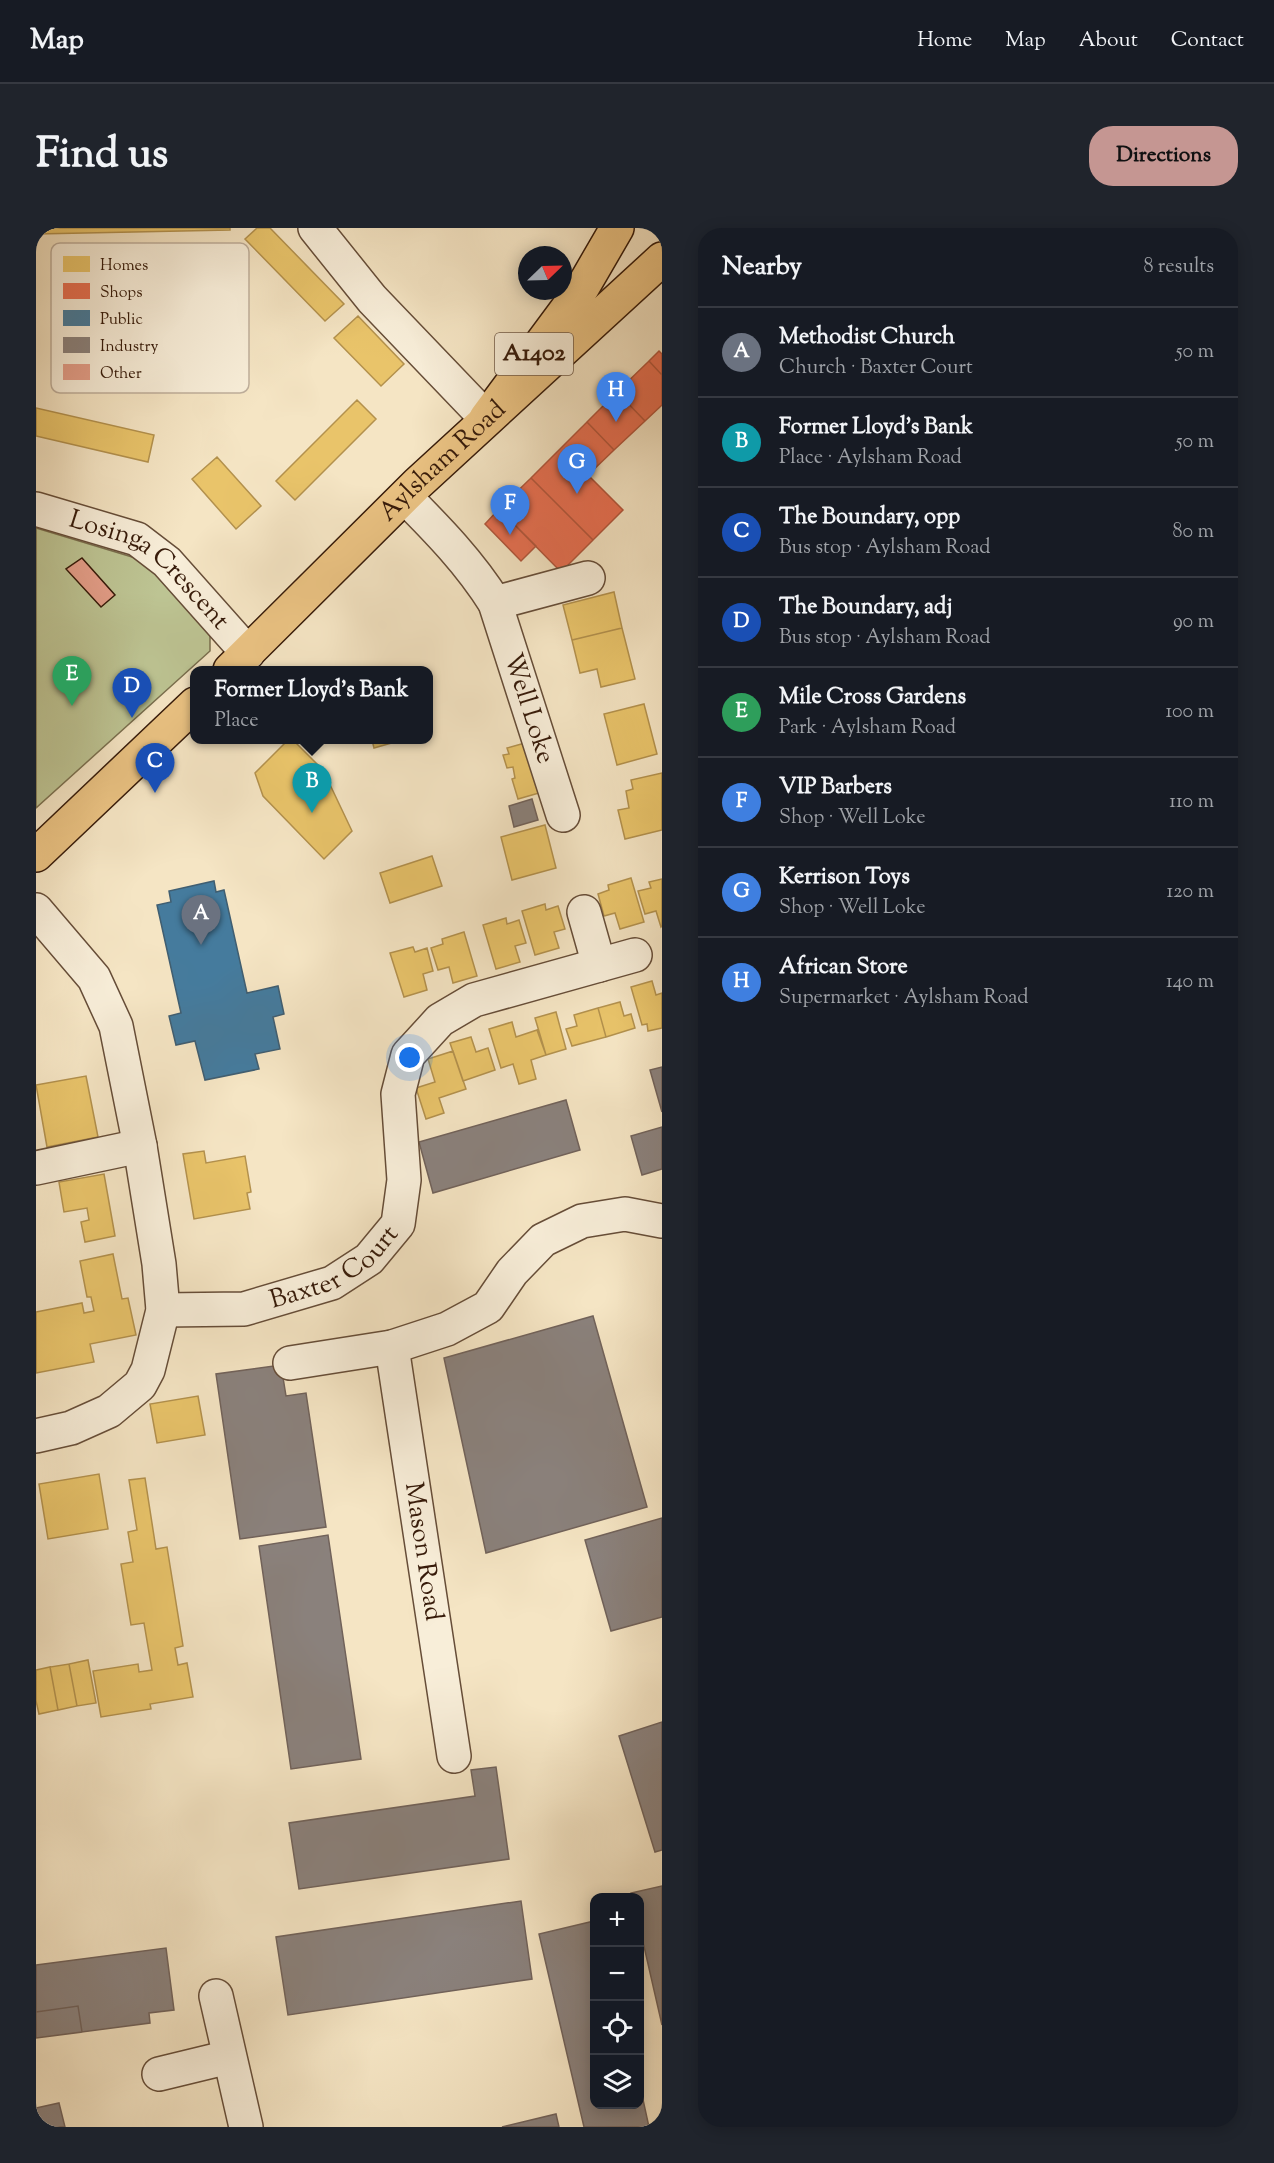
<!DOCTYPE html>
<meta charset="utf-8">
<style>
:root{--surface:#171b24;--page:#20242c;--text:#f1f3f6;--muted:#9ea1a6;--line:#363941;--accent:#c59692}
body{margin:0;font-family:"Sorts Mill Goudy",serif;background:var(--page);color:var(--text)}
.controls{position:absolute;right:18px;bottom:18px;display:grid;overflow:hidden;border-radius:12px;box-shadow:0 3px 15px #0003}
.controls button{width:54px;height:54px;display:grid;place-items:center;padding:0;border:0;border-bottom:2px solid var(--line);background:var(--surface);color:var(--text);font:30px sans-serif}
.compass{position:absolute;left:482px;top:18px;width:54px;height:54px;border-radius:50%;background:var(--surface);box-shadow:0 3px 15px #0003;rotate:67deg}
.you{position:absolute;left:374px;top:830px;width:21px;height:21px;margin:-15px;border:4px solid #fff;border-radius:50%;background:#1a73e8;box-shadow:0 0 0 9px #1a73e833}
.badge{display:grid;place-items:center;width:39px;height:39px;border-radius:50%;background:var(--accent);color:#fff;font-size:20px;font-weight:700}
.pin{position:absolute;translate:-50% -50px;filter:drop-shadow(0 2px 3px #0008)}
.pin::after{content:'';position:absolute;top:32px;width:21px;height:18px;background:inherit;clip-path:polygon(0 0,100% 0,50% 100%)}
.popup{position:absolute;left:154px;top:438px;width:243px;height:78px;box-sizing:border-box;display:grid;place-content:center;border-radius:12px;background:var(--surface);filter:drop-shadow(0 2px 4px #0005);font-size:20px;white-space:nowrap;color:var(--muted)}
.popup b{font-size:22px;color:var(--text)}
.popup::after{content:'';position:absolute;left:50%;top:100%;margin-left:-12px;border:12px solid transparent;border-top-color:var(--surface)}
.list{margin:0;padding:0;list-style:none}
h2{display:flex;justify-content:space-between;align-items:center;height:78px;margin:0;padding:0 24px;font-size:26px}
h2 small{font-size:20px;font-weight:400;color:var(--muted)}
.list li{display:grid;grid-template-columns:39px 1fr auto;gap:18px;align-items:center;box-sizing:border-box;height:90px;padding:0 24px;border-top:2px solid var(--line)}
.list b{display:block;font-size:22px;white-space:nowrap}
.list p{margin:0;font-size:20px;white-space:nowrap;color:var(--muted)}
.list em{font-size:20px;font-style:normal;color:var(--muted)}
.icon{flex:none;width:33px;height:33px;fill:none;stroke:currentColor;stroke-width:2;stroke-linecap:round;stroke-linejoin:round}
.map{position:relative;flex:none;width:626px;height:1899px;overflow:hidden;border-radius:24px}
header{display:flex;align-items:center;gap:36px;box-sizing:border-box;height:84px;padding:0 30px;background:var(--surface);border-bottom:2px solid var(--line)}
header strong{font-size:28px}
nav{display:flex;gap:33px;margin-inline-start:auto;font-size:21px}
.intro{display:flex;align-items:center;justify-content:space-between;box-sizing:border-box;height:144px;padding:0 36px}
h1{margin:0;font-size:42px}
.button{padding:15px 27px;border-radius:24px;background:var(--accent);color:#111;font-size:21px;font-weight:700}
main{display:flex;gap:36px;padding:0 36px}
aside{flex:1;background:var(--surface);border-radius:24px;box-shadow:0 3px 15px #0003}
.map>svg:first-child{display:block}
.green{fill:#bdc493;stroke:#7a6f4e;stroke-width:1.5}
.homes{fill:#e9c46a;stroke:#b3914d;stroke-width:1.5}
.shops{fill:#e76f51;stroke:#b2563b;stroke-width:1.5}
.public{fill:#457b9d;stroke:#405e71;stroke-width:1.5}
.industry{fill:#8a817c;stroke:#71625a;stroke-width:1.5}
.building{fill:#e49e89;stroke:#361a09;stroke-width:1.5}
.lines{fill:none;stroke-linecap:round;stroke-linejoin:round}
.minor-casing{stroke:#664d38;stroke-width:36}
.primary-casing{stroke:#361a09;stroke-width:36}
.trunk-casing{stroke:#361a09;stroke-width:36}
.minor{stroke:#f8eed9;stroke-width:33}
.primary{stroke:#eac282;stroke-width:33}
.trunk{stroke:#eac282;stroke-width:33}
.labels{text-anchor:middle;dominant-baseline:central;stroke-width:6;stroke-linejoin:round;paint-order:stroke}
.shield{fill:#f8eed9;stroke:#705a47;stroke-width:1.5}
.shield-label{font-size:24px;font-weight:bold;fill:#361a09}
.street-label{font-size:26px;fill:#361a09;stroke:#f8eed9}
.key{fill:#f8eed9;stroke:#beae9b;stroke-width:1.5}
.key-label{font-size:16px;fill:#361a09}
</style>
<header>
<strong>Map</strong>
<nav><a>Home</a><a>Map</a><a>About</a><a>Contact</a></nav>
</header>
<div class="intro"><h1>Find us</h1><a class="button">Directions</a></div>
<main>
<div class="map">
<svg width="626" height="1899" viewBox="0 0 626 1899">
<rect width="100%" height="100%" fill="#f5e5c4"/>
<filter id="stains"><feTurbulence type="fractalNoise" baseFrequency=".00333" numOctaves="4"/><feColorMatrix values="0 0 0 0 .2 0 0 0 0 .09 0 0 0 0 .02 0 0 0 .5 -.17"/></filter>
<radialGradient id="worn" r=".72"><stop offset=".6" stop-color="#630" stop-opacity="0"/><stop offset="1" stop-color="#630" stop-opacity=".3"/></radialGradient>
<path class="green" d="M 0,300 L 106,332 L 174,405 L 174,423 L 0,580 Z"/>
<path class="homes" d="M 0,0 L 194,0 L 194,2 L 0,6 Z
M 221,0 L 234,0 L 308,76 L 289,93 L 209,11 Z
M 322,88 L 368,136 L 345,158 L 298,110 Z
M 321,172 L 340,191 L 259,272 L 240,253 Z
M 0,180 L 118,207 L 112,234 L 0,208 Z
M 181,229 L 225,278 L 200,301 L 156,251 Z
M 578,364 L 586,400 L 536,412 L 527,377 Z
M 586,400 L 599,451 L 565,459 L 561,441 L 544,445 L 536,412 Z
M 608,476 L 621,526 L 581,537 L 568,486 Z
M 252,512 L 257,512 L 287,542 L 316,603 L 288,631 L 227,568 L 219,545 Z
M 336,512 L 366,512 L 338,520 Z
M 489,515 L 503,565 L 482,571 L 476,551 L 479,550 L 477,539 L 471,540 L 467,527 L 473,526 L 471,520 Z
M 626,545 L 626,602 L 589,611 L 582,582 L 593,580 L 590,563 L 597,561 L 595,552 Z
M 509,597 L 520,640 L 476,652 L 465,609 Z
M 396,628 L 406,658 L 354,675 L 344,645 Z
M 595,650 L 608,694 L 584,701 L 579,685 L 568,688 L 562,666 L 573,662 L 572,657 Z
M 626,651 L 626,698 L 625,699 L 620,683 L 609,686 L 602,663 L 615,660 L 613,654 Z
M 509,676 L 510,682 L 522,678 L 529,701 L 518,704 L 523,720 L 499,727 L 486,683 Z
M 470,690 L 471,696 L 483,692 L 490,715 L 479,718 L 484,734 L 460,741 L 447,697 Z
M 428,704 L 441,748 L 417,755 L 413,739 L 402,742 L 395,720 L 407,716 L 406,711 Z
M 377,719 L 379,724 L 391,720 L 397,743 L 387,746 L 391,762 L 368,769 L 354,725 Z
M 616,753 L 620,767 L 626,765 L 626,800 L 612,803 L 611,796 L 606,797 L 595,759 Z
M 584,774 L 588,788 L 595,786 L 599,800 L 570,809 L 562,780 Z
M 562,780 L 570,809 L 536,818 L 530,801 L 541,798 L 538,787 Z
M 520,784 L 530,821 L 510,827 L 499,790 Z
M 476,794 L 480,809 L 501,802 L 510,827 L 495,832 L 500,851 L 483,856 L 477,836 L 465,840 L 453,801 Z
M 435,809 L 440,824 L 452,820 L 459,842 L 427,853 L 414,815 Z
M 417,823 L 430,861 L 403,870 L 408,885 L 390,891 L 380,860 L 399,854 L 392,831 Z
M 50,848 L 62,909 L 11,919 L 0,857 Z
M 168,923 L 170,935 L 209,928 L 215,964 L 211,965 L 214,981 L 158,991 L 147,926 Z
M 68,946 L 79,1008 L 49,1014 L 45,994 L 53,992 L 51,980 L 28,984 L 23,954 Z
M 77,1026 L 86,1071 L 92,1070 L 100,1107 L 54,1116 L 58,1134 L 0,1145 L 0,1084 L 46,1075 L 48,1085 L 58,1083 L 55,1069 L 51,1069 L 44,1033 Z
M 162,1168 L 169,1207 L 121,1215 L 114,1176 Z
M 63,1246 L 72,1301 L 12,1311 L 3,1256 Z
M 109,1250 L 120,1321 L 131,1319 L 147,1418 L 139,1420 L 142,1437 L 151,1435 L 157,1469 L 114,1476 L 115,1481 L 65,1489 L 57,1443 L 102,1436 L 103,1444 L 116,1442 L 108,1395 L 95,1397 L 85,1336 L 97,1334 L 92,1304 L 101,1302 L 93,1252 Z
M 52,1432 L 60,1475 L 41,1478 L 33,1436 Z
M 33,1436 L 41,1478 L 22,1482 L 14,1439 Z
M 14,1439 L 22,1482 L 3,1486 L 0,1473 L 0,1442 Z"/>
<path class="shops" d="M 623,123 L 626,126 L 626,147 L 613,133 Z
M 613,133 L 626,147 L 626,177 L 609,193 L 581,164 Z
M 581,164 L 609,193 L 578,222 L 551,194 Z
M 551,194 L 578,222 L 552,247 L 587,282 L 557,312 L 495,250 Z
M 495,250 L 557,312 L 525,344 L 463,281 Z
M 463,281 L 500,318 L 485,333 L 449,296 Z"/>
<path class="public" d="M 178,653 L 180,664 L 188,662 L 211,765 L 242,758 L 248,786 L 237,789 L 244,821 L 219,826 L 223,841 L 169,852 L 159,813 L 140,817 L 133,788 L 145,785 L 121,677 L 135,674 L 133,663 Z"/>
<path class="industry" d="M 496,571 L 502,592 L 478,599 L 473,578 Z
M 626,839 L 626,884 L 614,842 Z
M 530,872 L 544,922 L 397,965 L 383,914 Z
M 626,899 L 626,941 L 606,947 L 595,908 Z
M 557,1088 L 611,1279 L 450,1325 L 408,1130 Z
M 245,1137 L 250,1168 L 270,1165 L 290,1299 L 204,1311 L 180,1146 Z
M 626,1290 L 626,1389 L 575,1403 L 549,1312 Z
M 292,1307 L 325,1531 L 255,1541 L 223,1318 Z
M 626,1494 L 626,1622 L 619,1624 L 583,1508 Z
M 460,1539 L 473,1631 L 263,1661 L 253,1595 L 439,1568 L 435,1542 Z
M 626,1658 L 626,1797 L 604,1701 L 604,1670 L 596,1670 L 595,1665 Z
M 485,1673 L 496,1751 L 252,1787 L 240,1709 Z
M 558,1693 L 558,1876 L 604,1876 L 604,1858 L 613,1899 L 548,1899 L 503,1706 Z
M 130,1720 L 138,1782 L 113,1785 L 114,1795 L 46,1804 L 42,1778 L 0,1784 L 0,1737 Z
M 42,1778 L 46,1804 L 0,1810 L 0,1784 Z
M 23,1875 L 29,1899 L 0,1899 L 0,1880 Z
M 520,1886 L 523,1899 L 466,1899 Z"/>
<path class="building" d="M 46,330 L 79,367 L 65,379 L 30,341 Z"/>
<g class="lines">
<defs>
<g id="minor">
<path d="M 279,0 L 336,71 L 450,190"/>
<path id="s1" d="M 369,269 C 402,302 434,335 459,375 L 527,587"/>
<path id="s2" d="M 0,281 L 101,311 L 131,334 L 212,425"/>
<path d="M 459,375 L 552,350"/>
<path d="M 0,682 L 58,750 L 80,798 L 104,918 L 123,1036 L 127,1082 L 112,1142 L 104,1157 L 73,1183 L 35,1200 L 0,1208"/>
<path d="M 548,684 L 563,737"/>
<path d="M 0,940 L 104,918"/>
<path id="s3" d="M 127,1082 L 208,1081 L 296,1055 L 333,1031 L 362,996 L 368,952 L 362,866 L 372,827 L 404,792 L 438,772 L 599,727"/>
<path id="s4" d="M 356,1119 L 418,1528"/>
<path d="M 254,1135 L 356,1119 L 411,1101 L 452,1079 L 476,1044 L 507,1012 L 546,993 L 589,986 L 626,993"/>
<path d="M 180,1768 L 210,1899"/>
<path d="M 123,1846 L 193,1829"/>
</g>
<g id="primary">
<path id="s5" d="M 194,442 L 381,256 L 626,31"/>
<path d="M 0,627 L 159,476"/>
</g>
<path id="trunk" d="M 450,190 L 545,62 L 581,0"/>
</defs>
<use href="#minor" class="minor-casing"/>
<use href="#primary" class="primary-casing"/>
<use href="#trunk" class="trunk-casing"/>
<use href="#minor" class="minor"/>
<use href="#primary" class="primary"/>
<use href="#trunk" class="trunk"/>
</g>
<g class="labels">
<rect class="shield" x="459" y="105" width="78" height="42" rx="4.5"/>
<g class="shield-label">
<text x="498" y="126">A1402</text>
</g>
<g class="street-label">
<text stroke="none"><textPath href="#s5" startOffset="298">Aylsham Road</textPath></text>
<text stroke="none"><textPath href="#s2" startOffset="132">Losinga Crescent</textPath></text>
<text stroke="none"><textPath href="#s1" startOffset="250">Well Loke</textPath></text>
<text stroke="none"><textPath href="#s3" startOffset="182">Baxter Court</textPath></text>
<text stroke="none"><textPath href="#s4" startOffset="207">Mason Road</textPath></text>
</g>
</g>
<rect x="15" y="15" width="198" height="150" rx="9" class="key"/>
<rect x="27" y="28" width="27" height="16" fill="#e9c46a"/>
<rect x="27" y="55" width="27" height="16" fill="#e76f51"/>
<rect x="27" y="82" width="27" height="16" fill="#457b9d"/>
<rect x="27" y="109" width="27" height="16" fill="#8a817c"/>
<rect x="27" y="136" width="27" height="16" fill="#e49e89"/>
<g class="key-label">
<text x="64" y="42">Homes</text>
<text x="64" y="69">Shops</text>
<text x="64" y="96">Public</text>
<text x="64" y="123">Industry</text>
<text x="64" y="150">Other</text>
</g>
<rect width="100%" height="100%" filter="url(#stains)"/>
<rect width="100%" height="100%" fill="url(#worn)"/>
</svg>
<div class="controls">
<button>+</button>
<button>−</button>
<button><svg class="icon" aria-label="locate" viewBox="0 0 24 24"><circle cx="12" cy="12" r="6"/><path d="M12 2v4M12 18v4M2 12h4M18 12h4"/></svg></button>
<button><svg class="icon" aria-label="layers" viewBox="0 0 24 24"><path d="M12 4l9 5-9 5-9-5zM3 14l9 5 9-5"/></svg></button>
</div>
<svg class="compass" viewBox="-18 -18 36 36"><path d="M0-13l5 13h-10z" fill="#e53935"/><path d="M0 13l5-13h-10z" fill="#9ea1a6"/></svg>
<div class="you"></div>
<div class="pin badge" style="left:165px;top:717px;background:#6b7280">A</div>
<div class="pin badge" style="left:276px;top:585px;background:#0f9aa8">B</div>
<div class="popup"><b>Former Lloyd's Bank</b>Place</div>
<div class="pin badge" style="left:119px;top:565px;background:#1a4fb4">C</div>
<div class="pin badge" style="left:96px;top:490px;background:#1a4fb4">D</div>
<div class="pin badge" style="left:36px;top:478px;background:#2e9e5b">E</div>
<div class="pin badge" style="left:474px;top:307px;background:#3f7fe0">F</div>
<div class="pin badge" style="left:541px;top:266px;background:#3f7fe0">G</div>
<div class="pin badge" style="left:580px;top:194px;background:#3f7fe0">H</div>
</div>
<aside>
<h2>Nearby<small>8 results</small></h2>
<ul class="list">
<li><span class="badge" style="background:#6b7280">A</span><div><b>Methodist Church</b><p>Church · Baxter Court</p></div><em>50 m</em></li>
<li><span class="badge" style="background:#0f9aa8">B</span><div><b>Former Lloyd's Bank</b><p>Place · Aylsham Road</p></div><em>50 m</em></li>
<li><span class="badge" style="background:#1a4fb4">C</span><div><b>The Boundary, opp</b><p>Bus stop · Aylsham Road</p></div><em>80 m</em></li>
<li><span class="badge" style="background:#1a4fb4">D</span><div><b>The Boundary, adj</b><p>Bus stop · Aylsham Road</p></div><em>90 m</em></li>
<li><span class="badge" style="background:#2e9e5b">E</span><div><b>Mile Cross Gardens</b><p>Park · Aylsham Road</p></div><em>100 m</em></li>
<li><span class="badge" style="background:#3f7fe0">F</span><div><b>VIP Barbers</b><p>Shop · Well Loke</p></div><em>110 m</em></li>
<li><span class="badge" style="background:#3f7fe0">G</span><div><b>Kerrison Toys</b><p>Shop · Well Loke</p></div><em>120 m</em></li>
<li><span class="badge" style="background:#3f7fe0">H</span><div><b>African Store</b><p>Supermarket · Aylsham Road</p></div><em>140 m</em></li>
</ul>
</aside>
</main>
